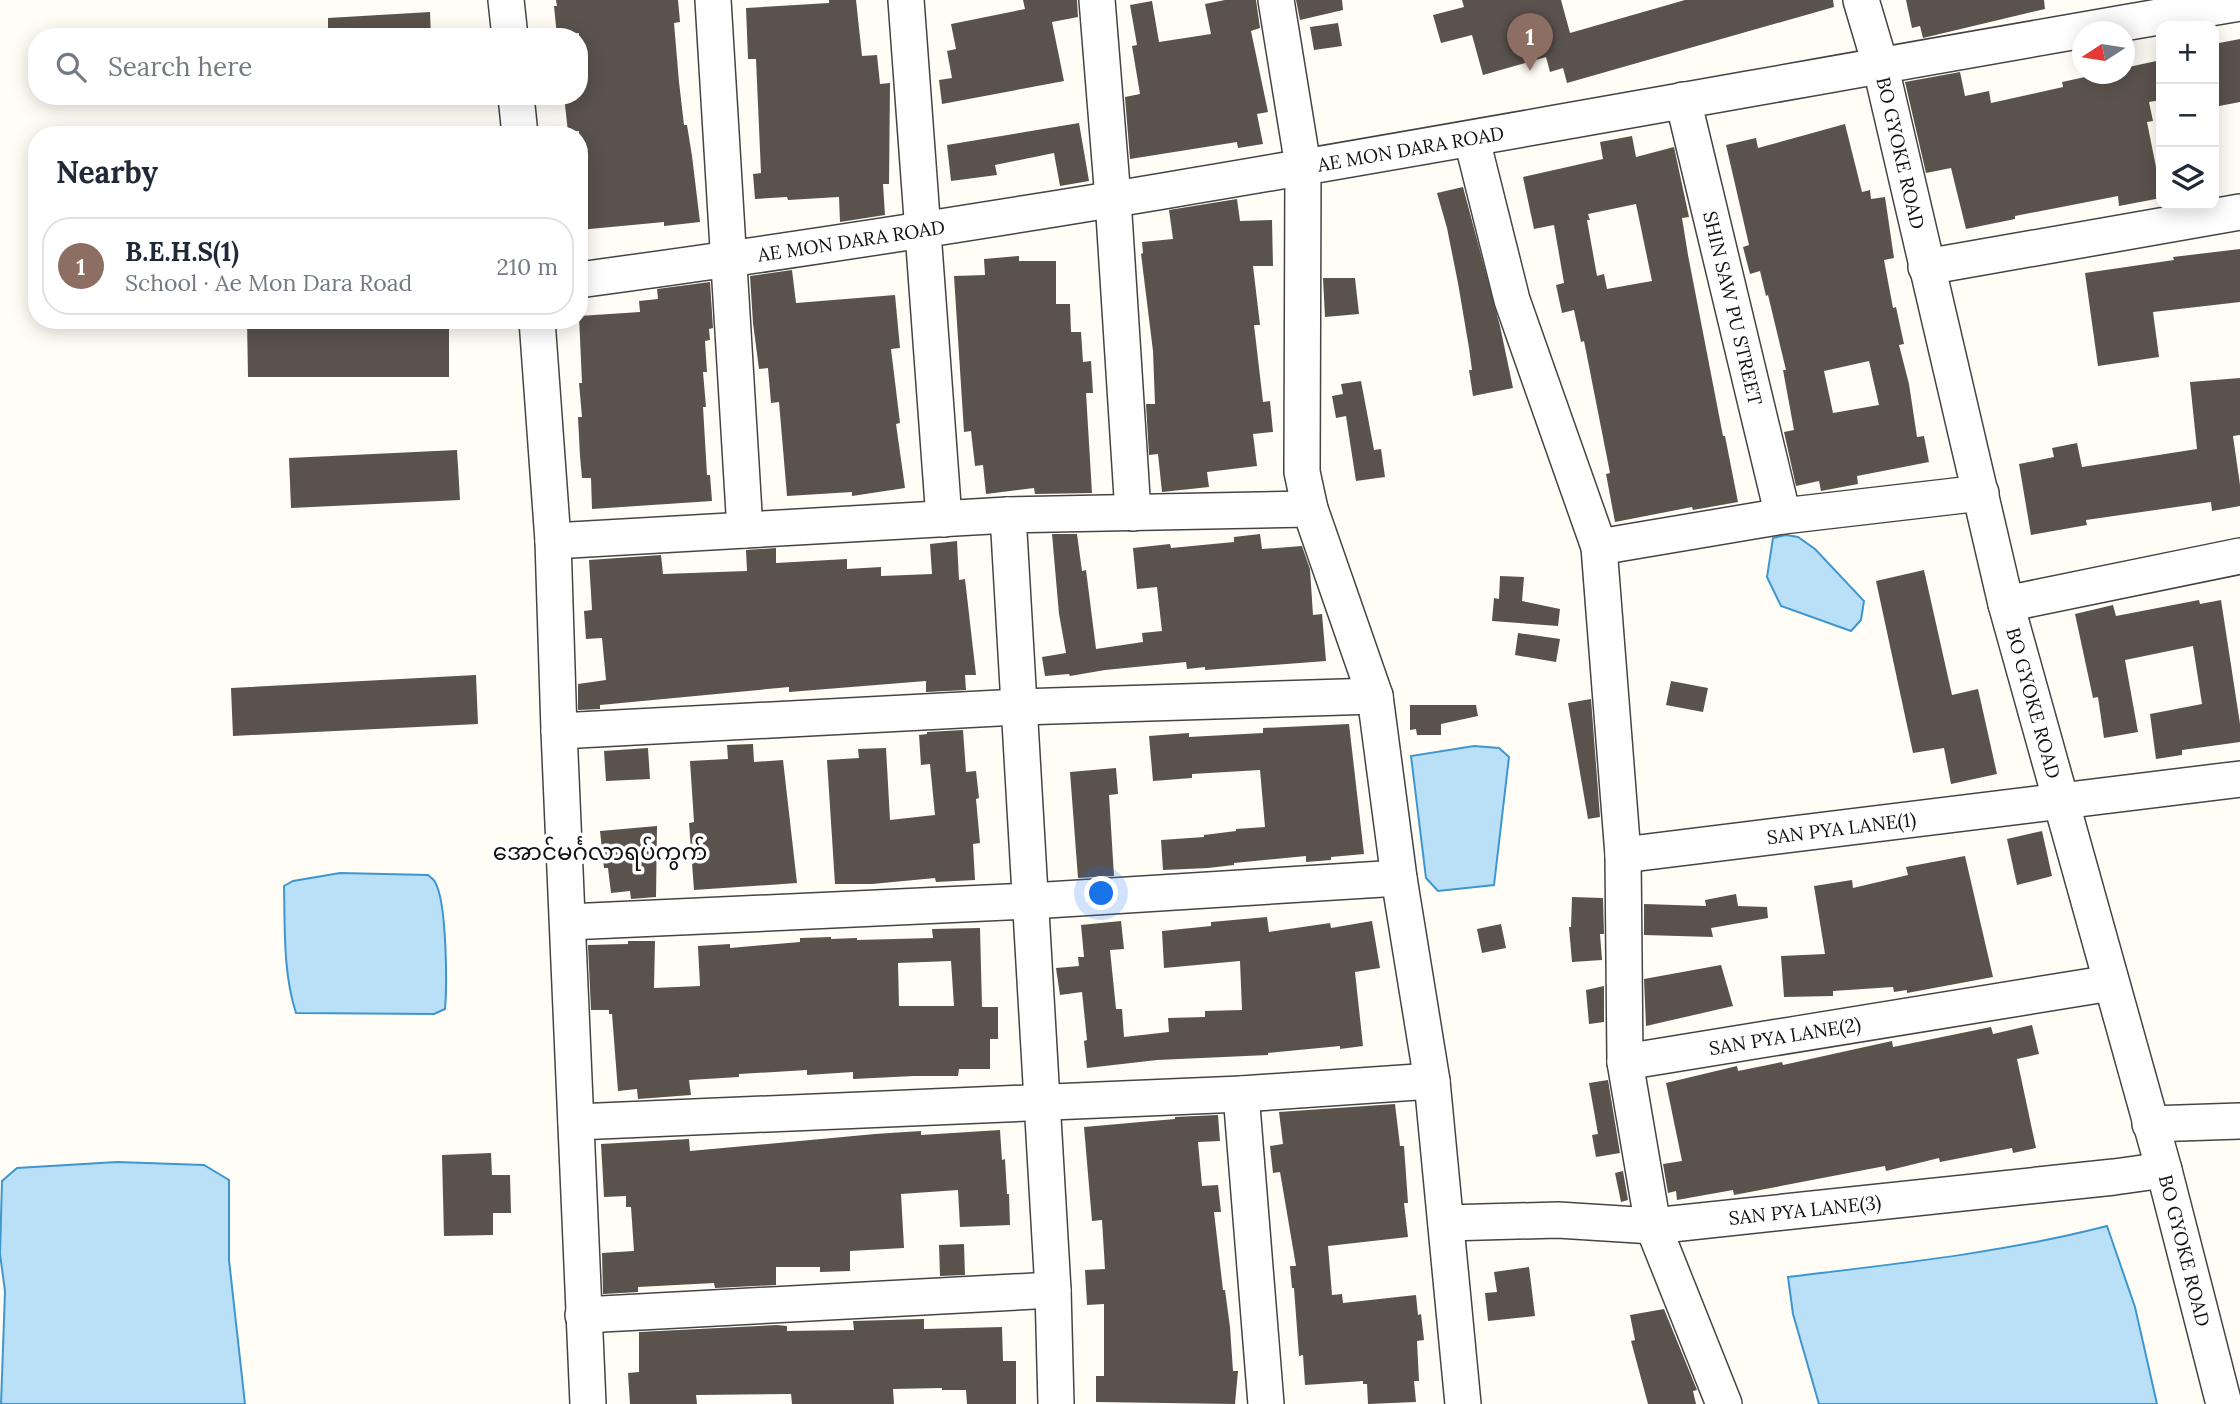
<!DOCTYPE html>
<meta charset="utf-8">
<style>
:root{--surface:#fff;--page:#f2f2f3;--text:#1f2937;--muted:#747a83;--line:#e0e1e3;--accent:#111827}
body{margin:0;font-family:Lora,"Noto Sans Myanmar",serif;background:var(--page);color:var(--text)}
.controls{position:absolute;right:21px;top:21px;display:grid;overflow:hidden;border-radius:14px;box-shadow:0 4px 18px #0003}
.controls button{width:63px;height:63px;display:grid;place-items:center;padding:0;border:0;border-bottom:2px solid var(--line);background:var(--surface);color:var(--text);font:35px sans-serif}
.compass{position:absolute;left:2072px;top:21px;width:63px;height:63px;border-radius:50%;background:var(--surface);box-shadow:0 4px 18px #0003;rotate:258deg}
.you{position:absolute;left:1102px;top:894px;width:24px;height:24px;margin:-18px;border:5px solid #fff;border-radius:50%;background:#1a73e8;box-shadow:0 0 0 10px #1a73e833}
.badge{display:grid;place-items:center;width:46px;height:46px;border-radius:50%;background:var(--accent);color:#fff;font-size:23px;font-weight:700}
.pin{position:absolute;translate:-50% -58px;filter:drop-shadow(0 2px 4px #0008)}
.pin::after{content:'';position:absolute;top:37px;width:24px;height:21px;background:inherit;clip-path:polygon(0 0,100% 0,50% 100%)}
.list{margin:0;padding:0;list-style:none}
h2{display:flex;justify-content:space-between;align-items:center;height:91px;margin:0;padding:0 28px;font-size:30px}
h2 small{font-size:23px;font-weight:400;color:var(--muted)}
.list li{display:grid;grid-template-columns:46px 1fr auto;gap:21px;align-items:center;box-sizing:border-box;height:98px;margin:0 14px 14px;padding:0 14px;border:2px solid var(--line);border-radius:28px}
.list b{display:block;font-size:26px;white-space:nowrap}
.list p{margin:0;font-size:23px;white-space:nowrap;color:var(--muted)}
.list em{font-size:23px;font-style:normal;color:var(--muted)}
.icon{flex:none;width:38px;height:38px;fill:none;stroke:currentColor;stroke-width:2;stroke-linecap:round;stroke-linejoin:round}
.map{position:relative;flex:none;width:2240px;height:1404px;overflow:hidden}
.search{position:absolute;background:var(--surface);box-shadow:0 4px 18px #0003;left:28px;top:28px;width:560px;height:77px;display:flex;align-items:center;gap:18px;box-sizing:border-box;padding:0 24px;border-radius:28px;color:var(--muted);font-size:26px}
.panel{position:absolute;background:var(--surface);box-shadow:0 4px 18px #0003;left:28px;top:126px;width:560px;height:203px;border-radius:28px}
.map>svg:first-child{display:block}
.water{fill:#b9e0f7;stroke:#3f96cf;stroke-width:2}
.building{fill:#5a524d;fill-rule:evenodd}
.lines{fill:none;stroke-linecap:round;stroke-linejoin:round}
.street-casing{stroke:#444;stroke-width:38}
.street{stroke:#fff;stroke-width:35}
.labels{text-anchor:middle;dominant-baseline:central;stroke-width:7;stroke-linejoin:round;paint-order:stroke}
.street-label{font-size:19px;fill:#111;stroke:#fff}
.quarter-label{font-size:23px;fill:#111;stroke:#fff}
</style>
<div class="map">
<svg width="2240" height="1404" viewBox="0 0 2240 1404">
<rect width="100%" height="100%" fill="#fffdf5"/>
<path class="water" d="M 1786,535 L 1798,537 L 1815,549 L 1864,601 L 1861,620 L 1851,631 L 1781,606 L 1767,577 L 1773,538 Z
M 1474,746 L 1499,748 L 1509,757 L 1494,885 L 1438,891 L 1426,878 L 1411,756 Z
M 340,873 L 428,875 C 430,877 434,879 435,882 C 447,902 447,985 445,1009 L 434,1014 L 296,1013 C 283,973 285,928 284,886 L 293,881 Z
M 117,1162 L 204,1165 L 229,1180 L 229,1260 L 245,1404 L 1,1404 L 5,1291 L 0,1254 L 2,1181 L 17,1168 Z
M 2107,1226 L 2135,1307 L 2157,1404 L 1819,1404 L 1793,1314 L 1788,1277 C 1895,1264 2002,1253 2107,1226 Z"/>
<path class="building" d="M 556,0 L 678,0 L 680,22 L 674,23 L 679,82 L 684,125 L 687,125 L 692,156 L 700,222 L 664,226 L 664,222 L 579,230 L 579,131 L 568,132 L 564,96 L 579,96 L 579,33 L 557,36 L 554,6 L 557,6 Z
M 829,0 L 856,0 L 862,56 L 877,55 L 880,84 L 890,83 L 889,184 L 883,184 L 885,215 L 840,222 L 839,197 L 788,200 L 787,197 L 755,199 L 753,174 L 761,173 L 756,59 L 748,59 L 746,8 L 829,3 Z
M 1023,0 L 1077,0 L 1078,17 L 1052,22 L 1064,81 L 942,104 L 939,80 L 952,78 L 947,51 L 956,49 L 951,24 L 1025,9 Z
M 1225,0 L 1256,0 L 1260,28 L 1251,31 L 1268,112 L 1257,114 L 1263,144 L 1238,148 L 1237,142 L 1130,159 L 1125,97 L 1140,94 L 1132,46 L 1137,45 L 1130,5 L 1152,1 L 1159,42 L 1211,34 L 1205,4 Z
M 1296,0 L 1342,0 L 1343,10 L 1300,20 Z
M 1462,0 L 1561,0 L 1570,33 L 1685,0 L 1833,0 L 1834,7 L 1567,83 L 1563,68 L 1550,72 L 1546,57 L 1483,75 L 1472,35 L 1441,43 L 1433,15 L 1464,7 Z
M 1906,0 L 2044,0 L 2045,9 L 1923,38 L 1920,26 L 1912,28 Z
M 430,12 L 431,37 L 328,37 L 328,18 Z
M 1338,23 L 1342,46 L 1314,50 L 1310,27 Z
M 2240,39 L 2240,102 L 2214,107 L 2214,44 Z
M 2161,60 L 2161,100 L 2149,102 L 2153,121 L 2147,122 L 2156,167 L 2161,166 L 2161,198 L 2119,206 L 2118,196 L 2015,216 L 2015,219 L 1966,229 L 1951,168 L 1926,173 L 1905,82 L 1960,72 L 1965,96 L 1989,91 L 1991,103 L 2063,87 L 2062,82 L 2099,74 L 2124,74 L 2124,68 Z
M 1079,123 L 1089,181 L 1060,186 L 1054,153 L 995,165 L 997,175 L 951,181 L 947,145 Z
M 1845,124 L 1862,192 L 1870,190 L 1871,199 L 1885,197 L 1894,258 L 1884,260 L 1893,308 L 1896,307 L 1904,344 L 1899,345 L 1909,384 L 1917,437 L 1924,436 L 1929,462 L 1857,476 L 1858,484 L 1821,491 L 1819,481 L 1796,486 L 1784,432 L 1794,430 L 1783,370 L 1786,370 L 1768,295 L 1766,296 L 1760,271 L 1750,274 L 1743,247 L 1749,245 L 1726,145 L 1756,138 L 1758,148 ZM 1869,361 L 1879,405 L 1833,413 L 1824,371 Z
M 1632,136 L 1636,157 L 1674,147 L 1689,217 L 1682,218 L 1688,255 L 1723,436 L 1725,436 L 1738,502 L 1693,510 L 1692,507 L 1615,522 L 1606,474 L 1610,473 L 1584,341 L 1581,342 L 1574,310 L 1562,313 L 1556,285 L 1564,283 L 1554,225 L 1534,229 L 1523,177 L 1603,159 L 1600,142 ZM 1636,204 L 1652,281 L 1607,289 L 1604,274 L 1597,276 L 1587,220 L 1590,220 L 1588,214 Z
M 1463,187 L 1500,326 L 1513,388 L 1473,396 L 1469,370 L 1472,370 L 1469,348 L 1458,283 L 1447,228 L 1437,193 Z
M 1237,199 L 1240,221 L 1272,220 L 1273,266 L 1253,266 L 1260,325 L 1254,325 L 1263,402 L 1270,401 L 1273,432 L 1253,434 L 1257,466 L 1207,472 L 1209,487 L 1162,492 L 1158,454 L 1149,455 L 1146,404 L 1155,404 L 1153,351 L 1141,254 L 1143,253 L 1142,242 L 1173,239 L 1169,210 Z
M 2240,249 L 2240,302 L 2153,312 L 2159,357 L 2098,366 L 2085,273 L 2174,260 L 2173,257 Z
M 1019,256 L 1019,261 L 1056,261 L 1056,304 L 1070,304 L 1071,332 L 1081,332 L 1083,362 L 1091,361 L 1093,393 L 1086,393 L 1092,493 L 1035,494 L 1034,488 L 986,494 L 983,465 L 975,466 L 971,431 L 964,432 L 954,276 L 985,275 L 984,259 Z
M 792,270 L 796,303 L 895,295 L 900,348 L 891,349 L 900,423 L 896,424 L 905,488 L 852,496 L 852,492 L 787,496 L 779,402 L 771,403 L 768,368 L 759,369 L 753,323 L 750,276 Z
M 1323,278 L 1355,278 L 1359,314 L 1325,317 Z
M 710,282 L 713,328 L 709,329 L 710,340 L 705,341 L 707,372 L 703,372 L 706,407 L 703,407 L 707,475 L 710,475 L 712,501 L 592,509 L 591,478 L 582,478 L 580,456 L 578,417 L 582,417 L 579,383 L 582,383 L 579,316 L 640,312 L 639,301 L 658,299 L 657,289 Z
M 247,320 L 449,320 L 449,377 L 248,377 Z
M 2240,378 L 2240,435 L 2233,436 L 2240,485 L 2240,506 L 2212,511 L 2211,502 L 2086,520 L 2087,525 L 2031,535 L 2019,464 L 2054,457 L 2052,448 L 2077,443 L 2082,467 L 2197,449 L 2190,382 Z
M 1361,381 L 1374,450 L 1381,449 L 1385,477 L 1356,481 L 1346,416 L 1336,418 L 1332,396 L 1343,394 L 1341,384 Z
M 457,450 L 460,500 L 291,508 L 289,458 Z
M 1052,534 L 1077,534 L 1082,571 L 1086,570 L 1096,649 L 1143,642 L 1142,633 L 1162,631 L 1157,587 L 1137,589 L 1133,548 L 1170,544 L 1171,548 L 1234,542 L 1234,537 L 1260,534 L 1262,549 L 1302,546 L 1310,569 L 1313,615 L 1322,614 L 1326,661 L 1205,670 L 1205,667 L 1187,669 L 1186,662 L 1105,670 L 1070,676 L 1069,674 L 1045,676 L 1042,657 L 1066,653 L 1059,614 Z
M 957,541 L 959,580 L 965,579 L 976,675 L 965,675 L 966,690 L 926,692 L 926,681 L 789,692 L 789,687 L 600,705 L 600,709 L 578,710 L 578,684 L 606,680 L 602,638 L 586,639 L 584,611 L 592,610 L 589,560 L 661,555 L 663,574 L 747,571 L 746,550 L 776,548 L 776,563 L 847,559 L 847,569 L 881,567 L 881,576 L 932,574 L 930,544 Z
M 1924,570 L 1952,695 L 1978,689 L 1997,774 L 1951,784 L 1944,748 L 1913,753 L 1876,581 Z
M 1500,576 L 1524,577 L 1522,601 L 1560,609 L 1558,626 L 1492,621 L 1494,598 L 1499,599 Z
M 2199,600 L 2200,604 L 2221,600 L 2240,724 L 2240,742 L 2182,750 L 2182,755 L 2156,759 L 2150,714 L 2202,704 L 2193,646 L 2125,660 L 2138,732 L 2104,738 L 2098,697 L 2093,698 L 2075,614 L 2113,605 L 2116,616 Z
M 1518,633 L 1560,639 L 1556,662 L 1515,655 Z
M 476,675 L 478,724 L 233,736 L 231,688 Z
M 1671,681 L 1708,688 L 1703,712 L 1666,705 Z
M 1591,699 L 1600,817 L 1588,819 L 1568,703 Z
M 1410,705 L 1476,705 L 1478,716 L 1441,724 L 1441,735 L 1417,735 L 1416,729 L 1410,730 Z
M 1349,724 L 1364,854 L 1331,857 L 1331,860 L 1306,862 L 1306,856 L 1234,863 L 1234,865 L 1208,868 L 1163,870 L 1161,840 L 1204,837 L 1204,835 L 1236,831 L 1236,829 L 1265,827 L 1260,770 L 1192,774 L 1192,778 L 1153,781 L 1149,736 L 1189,733 L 1189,737 L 1263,733 L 1263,728 Z
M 963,730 L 966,772 L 976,771 L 979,798 L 976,799 L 980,843 L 973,844 L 975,880 L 936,882 L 935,878 L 872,884 L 835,884 L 827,760 L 859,758 L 858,749 L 886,748 L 890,820 L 935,815 L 930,764 L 921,765 L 919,735 L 927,734 L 927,732 Z
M 753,744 L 754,762 L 783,760 L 797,883 L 694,890 L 689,823 L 694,822 L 690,761 L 728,759 L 727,745 Z
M 648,748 L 650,779 L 606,781 L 604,751 Z
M 1116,768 L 1118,794 L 1109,795 L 1114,876 L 1078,878 L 1070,772 Z
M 657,826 L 656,897 L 631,899 L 630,891 L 611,893 L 608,868 L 604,868 L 600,831 Z
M 2042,831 L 2052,876 L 2017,885 L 2007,839 Z
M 1965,856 L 1993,977 L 1907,993 L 1907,990 L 1894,992 L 1893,987 L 1833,991 L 1833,996 L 1784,997 L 1781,956 L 1825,954 L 1814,886 L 1852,880 L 1853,888 L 1908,875 L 1906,867 Z
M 1736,894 L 1738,906 L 1767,907 L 1768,918 L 1711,928 L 1713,937 L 1644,935 L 1644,904 L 1706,906 L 1705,900 Z
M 1572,897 L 1603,898 L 1604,934 L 1600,934 L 1602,960 L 1572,962 L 1569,927 L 1571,927 Z
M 1267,917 L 1269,932 L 1330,923 L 1331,928 L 1372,921 L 1380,968 L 1355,972 L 1363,1046 L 1340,1049 L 1340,1046 L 1268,1053 L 1268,1055 L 1157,1060 L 1087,1068 L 1084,1041 L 1087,1040 L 1082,992 L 1060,995 L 1056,968 L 1079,966 L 1078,957 L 1084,957 L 1081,925 L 1121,921 L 1124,949 L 1110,950 L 1116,1009 L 1122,1009 L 1124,1037 L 1169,1032 L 1168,1018 L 1205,1017 L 1205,1011 L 1242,1010 L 1240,961 L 1164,968 L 1162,931 L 1211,926 L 1211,922 Z
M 1501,924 L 1506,948 L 1482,953 L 1477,929 Z
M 980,928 L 982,1007 L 998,1007 L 998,1039 L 990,1039 L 990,1069 L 959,1069 L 958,1076 L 914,1076 L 853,1079 L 853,1072 L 807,1075 L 807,1070 L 739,1074 L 739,1077 L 689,1080 L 691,1095 L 638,1099 L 637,1089 L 618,1091 L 612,1014 L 609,1014 L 609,1010 L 591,1010 L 588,945 L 628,944 L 628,941 L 655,941 L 654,988 L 700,986 L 698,946 L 730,944 L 730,948 L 800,942 L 800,938 L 831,937 L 831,939 L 857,938 L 857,940 L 933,938 L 932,929 ZM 951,961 L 954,1006 L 899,1006 L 898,963 Z
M 1721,965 L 1733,1006 L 1646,1026 L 1644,979 Z
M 1604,986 L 1604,1022 L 1589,1024 L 1586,990 Z
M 2032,1025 L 2039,1054 L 2017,1059 L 2036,1148 L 2013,1153 L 2012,1148 L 1940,1162 L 1939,1158 L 1886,1171 L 1885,1166 L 1734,1195 L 1733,1190 L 1677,1200 L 1676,1191 L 1668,1193 L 1663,1164 L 1682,1161 L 1666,1083 L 1737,1066 L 1738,1071 L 1782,1062 L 1783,1065 L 1892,1041 L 1893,1047 L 1991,1027 L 1993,1034 Z
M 1608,1080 L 1620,1153 L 1596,1157 L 1592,1135 L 1598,1134 L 1589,1083 Z
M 1395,1104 L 1400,1146 L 1404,1146 L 1408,1203 L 1404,1203 L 1408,1237 L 1328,1246 L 1332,1295 L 1342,1294 L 1343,1303 L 1416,1295 L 1418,1315 L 1421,1314 L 1424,1340 L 1417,1341 L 1419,1381 L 1414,1381 L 1416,1402 L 1368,1404 L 1367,1384 L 1363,1384 L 1363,1381 L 1305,1385 L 1303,1355 L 1299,1356 L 1294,1288 L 1292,1288 L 1290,1266 L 1296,1266 L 1280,1172 L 1273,1173 L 1270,1146 L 1283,1144 L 1279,1112 Z
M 1218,1115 L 1220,1141 L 1198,1142 L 1202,1186 L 1218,1185 L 1221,1212 L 1214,1212 L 1223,1290 L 1225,1290 L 1230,1327 L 1233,1371 L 1238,1371 L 1235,1404 L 1096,1402 L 1096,1376 L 1104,1376 L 1104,1304 L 1087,1305 L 1085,1270 L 1105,1269 L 1102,1220 L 1092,1221 L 1084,1127 L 1175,1119 L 1175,1117 Z
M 1000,1130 L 1002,1160 L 1005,1159 L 1007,1194 L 1009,1194 L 1010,1225 L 960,1227 L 958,1190 L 901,1194 L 904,1248 L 850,1251 L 850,1271 L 820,1272 L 820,1267 L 776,1267 L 776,1285 L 715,1288 L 714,1283 L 638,1287 L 638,1292 L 603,1294 L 602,1253 L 634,1251 L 631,1207 L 626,1207 L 626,1196 L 604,1197 L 601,1144 L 689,1139 L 690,1151 L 875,1134 L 921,1131 L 921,1135 Z
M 491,1153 L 492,1175 L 510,1175 L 511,1213 L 493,1213 L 493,1235 L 444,1236 L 442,1155 Z
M 1623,1171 L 1628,1200 L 1621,1202 L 1615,1173 Z
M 964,1244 L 965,1275 L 940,1276 L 939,1245 Z
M 1529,1267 L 1535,1316 L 1488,1321 L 1485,1293 L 1497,1292 L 1494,1272 Z
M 1664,1309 L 1697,1390 L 1693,1391 L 1696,1404 L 1648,1404 L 1631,1341 L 1635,1340 L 1630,1315 Z
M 924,1319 L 924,1329 L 1002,1327 L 1003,1361 L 1016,1361 L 1016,1404 L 967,1404 L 966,1390 L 942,1390 L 942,1388 L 893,1389 L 894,1404 L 792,1404 L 791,1394 L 696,1395 L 697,1404 L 630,1404 L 628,1373 L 639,1372 L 639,1332 L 777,1325 L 787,1326 L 787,1331 L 854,1330 L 853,1321 Z"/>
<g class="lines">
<defs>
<g id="street">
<path d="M 506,0 L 510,37"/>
<path d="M 713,0 L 745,530"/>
<path d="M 906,0 L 944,519"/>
<path d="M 1097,0 L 1113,199 L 1133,513"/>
<path d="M 1276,0 L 1303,166 L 1302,472 L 1310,509 L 1375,696 L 1399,878 L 1432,1081 L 1463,1404"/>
<path id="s1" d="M 1861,0 L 1880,64 L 2006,604 L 2164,1170 L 2224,1404"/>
<path d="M 516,96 L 520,135"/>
<path id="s2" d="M 1683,100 L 1783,516"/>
<path d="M 1472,140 L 1512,300 L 1599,547"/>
<path d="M 1926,267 L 2240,212"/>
<path id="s3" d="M 579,280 C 1136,205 1687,97 2240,3"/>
<path d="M 537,320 L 553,541 L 559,731 L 588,1404"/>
<path d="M 1008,515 L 1053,1290 L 1056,1404"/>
<path d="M 553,541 L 1008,515 L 1310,509"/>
<path d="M 2006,604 L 2240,556"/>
<path d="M 559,731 L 1019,707 L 1375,696"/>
<path id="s4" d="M 1623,855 L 2240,779"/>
<path d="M 568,922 L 1031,901 L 1399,878"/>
<path d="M 1625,1062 L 1623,855 L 1599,547 L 1783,516 L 1981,493"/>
<path d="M 1241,1094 L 1266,1404"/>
<path d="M 576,1122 L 1241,1094 L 1432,1081"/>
<path d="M 2150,1124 L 2240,1121"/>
<path id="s5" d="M 1446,1223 L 1558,1220 L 1653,1226 L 2114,1177 L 2164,1170"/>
<path d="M 583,1315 L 1053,1290"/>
<path id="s6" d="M 1724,1404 L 1653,1226 L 1625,1062 L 2111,983"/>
</g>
</defs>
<use href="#street" class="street-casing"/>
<use href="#street" class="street"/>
</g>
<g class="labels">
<g class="street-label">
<text stroke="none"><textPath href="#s3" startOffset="842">AE MON DARA ROAD</textPath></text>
<text stroke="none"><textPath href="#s1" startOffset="158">BO GYOKE ROAD</textPath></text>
<text stroke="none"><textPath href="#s3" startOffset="275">AE MON DARA ROAD</textPath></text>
<text stroke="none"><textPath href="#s2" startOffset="214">SHIN SAW PU STREET</textPath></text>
<text stroke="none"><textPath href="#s1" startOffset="724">BO GYOKE ROAD</textPath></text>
<text stroke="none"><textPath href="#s4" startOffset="220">SAN PYA LANE(1)</textPath></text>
<text stroke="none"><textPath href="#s6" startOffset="520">SAN PYA LANE(2)</textPath></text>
<text stroke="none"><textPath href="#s5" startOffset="360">SAN PYA LANE(3)</textPath></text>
<text stroke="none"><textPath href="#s1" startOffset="1292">BO GYOKE ROAD</textPath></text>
</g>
<g class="quarter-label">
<text x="600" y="851">အောင်မင်္ဂလာရပ်ကွက်</text>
</g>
</g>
</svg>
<div class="controls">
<button>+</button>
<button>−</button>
<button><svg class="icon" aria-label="layers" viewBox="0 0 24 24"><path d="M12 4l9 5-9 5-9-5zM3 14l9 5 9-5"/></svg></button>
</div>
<svg class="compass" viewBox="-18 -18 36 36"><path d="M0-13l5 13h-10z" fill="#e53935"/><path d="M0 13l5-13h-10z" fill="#747a83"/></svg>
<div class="you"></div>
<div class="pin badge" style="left:1530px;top:71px;background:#8d6e63">1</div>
<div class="search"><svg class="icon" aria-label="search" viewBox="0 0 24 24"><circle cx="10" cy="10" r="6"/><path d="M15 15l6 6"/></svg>Search here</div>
<section class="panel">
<h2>Nearby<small></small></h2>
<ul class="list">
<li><span class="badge" style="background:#8d6e63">1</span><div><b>B.E.H.S(1)</b><p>School · Ae Mon Dara Road</p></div><em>210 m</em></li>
</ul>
</section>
</div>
